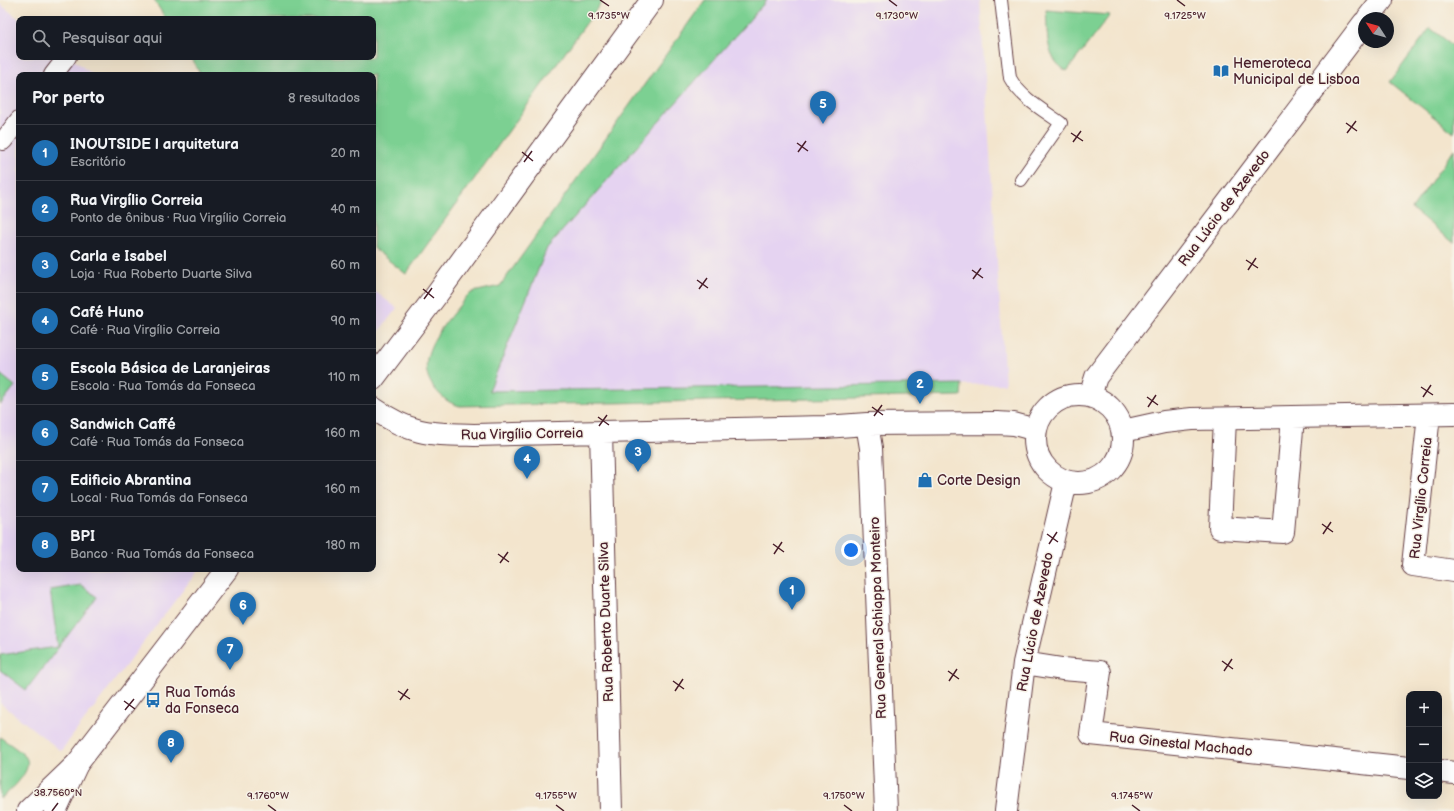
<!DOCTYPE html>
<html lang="pt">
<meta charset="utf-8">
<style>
:root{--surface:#171b24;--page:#242831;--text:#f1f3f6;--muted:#9ea1a6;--line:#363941;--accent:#1f6fb2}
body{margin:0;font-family:"Balsamiq Sans",sans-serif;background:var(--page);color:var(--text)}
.controls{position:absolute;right:12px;bottom:12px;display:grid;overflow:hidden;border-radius:8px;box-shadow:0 4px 16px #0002}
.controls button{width:36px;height:36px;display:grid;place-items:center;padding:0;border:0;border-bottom:1px solid var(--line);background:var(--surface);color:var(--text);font:20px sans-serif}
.compass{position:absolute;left:1358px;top:12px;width:36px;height:36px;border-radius:50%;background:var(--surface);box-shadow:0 4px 16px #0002;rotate:306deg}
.you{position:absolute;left:851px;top:550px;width:14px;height:14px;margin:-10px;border:3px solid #fff;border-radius:50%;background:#1a73e8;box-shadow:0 0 0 6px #1a73e833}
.badge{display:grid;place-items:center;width:26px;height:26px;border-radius:50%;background:var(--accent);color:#fff;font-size:13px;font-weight:700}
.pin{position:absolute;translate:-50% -33px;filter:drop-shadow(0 1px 2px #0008)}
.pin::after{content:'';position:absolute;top:21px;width:14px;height:12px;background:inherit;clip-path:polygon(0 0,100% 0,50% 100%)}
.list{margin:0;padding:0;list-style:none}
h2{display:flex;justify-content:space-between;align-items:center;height:52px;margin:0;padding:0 16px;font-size:17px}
h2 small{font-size:13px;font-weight:400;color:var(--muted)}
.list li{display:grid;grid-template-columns:26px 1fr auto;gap:12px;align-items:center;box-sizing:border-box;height:56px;padding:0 16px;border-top:1px solid var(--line)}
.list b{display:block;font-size:15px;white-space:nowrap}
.list p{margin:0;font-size:13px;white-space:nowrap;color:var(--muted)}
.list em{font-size:13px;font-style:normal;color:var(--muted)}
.icon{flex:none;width:22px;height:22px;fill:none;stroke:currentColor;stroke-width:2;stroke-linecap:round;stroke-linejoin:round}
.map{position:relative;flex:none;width:1454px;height:811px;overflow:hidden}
.search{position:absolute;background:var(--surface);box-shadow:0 4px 16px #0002;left:16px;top:16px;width:360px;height:44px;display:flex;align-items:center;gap:10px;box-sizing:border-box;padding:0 14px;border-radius:8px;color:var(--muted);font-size:15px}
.panel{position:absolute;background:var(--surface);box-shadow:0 4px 16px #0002;left:16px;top:72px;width:360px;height:500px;border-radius:8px}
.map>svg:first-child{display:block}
.built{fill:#e5d3f1}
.green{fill:#7cd092;stroke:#63785e}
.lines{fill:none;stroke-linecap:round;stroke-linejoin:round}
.service-casing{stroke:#633d43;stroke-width:14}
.pedestrian-casing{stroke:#633d43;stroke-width:20}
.minor-casing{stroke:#633d43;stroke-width:24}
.secondary-casing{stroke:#633d43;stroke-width:24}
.service{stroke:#fff;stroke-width:12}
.pedestrian{stroke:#fff;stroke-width:18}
.minor{stroke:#fff;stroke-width:22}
.secondary{stroke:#fff;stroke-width:22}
.ticks{fill:none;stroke:#4a1f2b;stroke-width:1.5}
.labels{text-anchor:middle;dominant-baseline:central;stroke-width:3;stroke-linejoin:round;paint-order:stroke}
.poi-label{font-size:14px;fill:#4a1f2b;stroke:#f7f3e8;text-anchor:start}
.street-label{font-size:14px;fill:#4a1f2b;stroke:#f7f3e8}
.ticks-label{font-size:10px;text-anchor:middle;fill:#4a1f2b;stroke:#f7f3e8;stroke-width:3;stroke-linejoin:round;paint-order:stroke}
</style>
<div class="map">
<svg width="1454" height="811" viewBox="0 0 1454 811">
<rect width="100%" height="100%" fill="#f7f3e8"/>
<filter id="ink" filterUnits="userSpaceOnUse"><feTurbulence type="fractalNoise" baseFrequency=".025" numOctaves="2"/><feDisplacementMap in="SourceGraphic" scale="8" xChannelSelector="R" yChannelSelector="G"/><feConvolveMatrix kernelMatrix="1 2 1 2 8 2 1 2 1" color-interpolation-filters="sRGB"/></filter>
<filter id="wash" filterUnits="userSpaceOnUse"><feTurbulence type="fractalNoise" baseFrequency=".012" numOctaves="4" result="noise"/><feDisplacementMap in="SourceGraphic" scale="16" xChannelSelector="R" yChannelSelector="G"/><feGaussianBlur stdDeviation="0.9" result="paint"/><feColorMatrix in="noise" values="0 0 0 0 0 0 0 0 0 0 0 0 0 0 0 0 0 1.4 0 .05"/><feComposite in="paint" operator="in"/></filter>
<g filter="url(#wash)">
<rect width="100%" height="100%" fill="#f3e5cd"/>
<path class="built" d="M 767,0 L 980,0 L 1005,384 L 488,391 L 547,248 Z
M 0,4 L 19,19 L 19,57 L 70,57 L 93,75 L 19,75 L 19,569 L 199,569 L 61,751 L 0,703 Z
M 373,290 L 397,308 L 373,339 Z"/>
<path class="green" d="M 154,0 L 603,0 L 406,274 L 373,248 L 373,75 L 201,75 L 190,57 L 373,57 L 373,19 L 166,19 Z
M 705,0 L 767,0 L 547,248 L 489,391 L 962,384 L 961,396 L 460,406 C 448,403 443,398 435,389 C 409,357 448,321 467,296 L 473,292 L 500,286 Z
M 1046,10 L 1110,15 L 1067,71 C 1044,59 1048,32 1046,10 Z
M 1430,28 L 1454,46 L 1454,133 L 1390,82 Z
M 1454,149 L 1454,243 L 1412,209 Z
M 0,374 L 15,386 L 0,405 Z
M 81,585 L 97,597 L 26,690 L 0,670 L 0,655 L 58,647 L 50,590 Z
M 0,737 C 8,743 18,749 25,756 C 36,769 9,792 0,799 Z"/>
</g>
<g filter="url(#ink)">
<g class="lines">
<defs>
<path id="service" d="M 1001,0 L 1010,78 C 1021,98 1043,110 1061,123 L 1021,180"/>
<path id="pedestrian" d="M 53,75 L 67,57
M 3,141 L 19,120"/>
<path id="minor" d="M 1368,18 L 1382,0
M 373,379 L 435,297 L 652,0
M1035 439a44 44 0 1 1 88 0a44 44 0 1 1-88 0Z
M 1090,396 L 1096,377 L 1364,23
M 373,408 C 412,435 429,434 474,435 L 825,427 L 867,424 L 997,423 L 1014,424 L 1036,430
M 1429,415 L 1413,565 L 1454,571
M 1225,419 L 1220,528 L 1283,532 L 1293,418
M 867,424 L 871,448 L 886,811
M 1123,431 L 1164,422 L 1192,419 L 1454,414
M 601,432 L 611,811
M 1024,663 L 1062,669 L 1100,672 L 1091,734 L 1409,768
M 1439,771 L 1454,773
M 28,811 L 77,764 L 227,569
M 1006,811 L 1024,663 L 1066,482"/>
<path id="secondary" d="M 55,811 L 77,764"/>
</defs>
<use href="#service" class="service-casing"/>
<use href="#pedestrian" class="pedestrian-casing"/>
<use href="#minor" class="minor-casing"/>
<use href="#secondary" class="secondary-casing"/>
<use href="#service" class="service"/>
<use href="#pedestrian" class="pedestrian"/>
<use href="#minor" class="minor"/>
<use href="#secondary" class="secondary"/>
</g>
</g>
<path class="ticks" d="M 600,0 L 609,6M 889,0 L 897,6M 1177,0 L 1185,6M 1346,123 L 1357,131M 1071,133 L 1083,141M 1347,133 L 1356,121M 1073,142 L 1081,131M 797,143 L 808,151M 522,152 L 533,161M 798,152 L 806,141M 524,162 L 532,151M 1246,260 L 1258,268M 972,270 L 983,278M 1248,270 L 1256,258M 973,279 L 981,268M 697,280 L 708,288M 423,289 L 434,298M 699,289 L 707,278M 424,299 L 432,288M 1421,387 L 1433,395M 1147,397 L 1158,405M 1423,397 L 1431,385M 872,407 L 883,415M 1148,407 L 1156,395M 874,416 L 882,405M 598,417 L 609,425M 599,426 L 607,415M 1322,524 L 1333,532M 1047,534 L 1058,542M 1323,534 L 1331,522M 773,544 L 784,552M 1049,544 L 1057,532M 498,554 L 509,562M 774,554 L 782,542M 500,563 L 508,552M 1222,661 L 1233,669M 948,671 L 959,679M 1224,671 L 1232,659M 673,681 L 684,689M 949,681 L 957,669M 398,691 L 410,699M 675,691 L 683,679M 400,700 L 408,689M 124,701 L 135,709M 125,710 L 134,699M 268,805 L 276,811M 556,805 L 564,811M 844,805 L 852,811M 1132,805 L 1140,811M 52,811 L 58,803"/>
<defs>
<symbol id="library-bare" viewBox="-9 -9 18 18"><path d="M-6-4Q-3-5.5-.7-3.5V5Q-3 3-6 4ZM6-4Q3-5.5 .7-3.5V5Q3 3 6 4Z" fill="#1f6fb2" stroke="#f7f3e8" stroke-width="2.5" paint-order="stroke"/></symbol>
<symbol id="shop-bare" viewBox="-9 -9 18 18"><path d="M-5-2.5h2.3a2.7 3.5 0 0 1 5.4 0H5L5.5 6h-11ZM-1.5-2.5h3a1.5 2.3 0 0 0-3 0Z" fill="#1f6fb2" stroke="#f7f3e8" stroke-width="2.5" paint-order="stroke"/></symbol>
<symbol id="bus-bare" viewBox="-9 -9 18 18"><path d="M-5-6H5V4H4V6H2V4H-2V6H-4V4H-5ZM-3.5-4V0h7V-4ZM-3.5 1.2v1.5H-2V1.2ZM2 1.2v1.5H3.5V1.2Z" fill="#1f6fb2" stroke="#f7f3e8" stroke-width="2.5" paint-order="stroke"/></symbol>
</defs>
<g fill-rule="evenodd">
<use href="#library-bare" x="1210" y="60" width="22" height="22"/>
<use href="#shop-bare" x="914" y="469" width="22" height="22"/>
<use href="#bus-bare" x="142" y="689" width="22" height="22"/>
</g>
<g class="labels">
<g class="poi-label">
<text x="1233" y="63">Hemeroteca<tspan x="1233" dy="16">Municipal de Lisboa</tspan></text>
<text x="937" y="480">Corte Design</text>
<text x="165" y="692">Rua Tomás<tspan x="165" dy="16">da Fonseca</tspan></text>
</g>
<g class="street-label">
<text transform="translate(1224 208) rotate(-53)">Rua Lúcio de Azevedo</text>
<text transform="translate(522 434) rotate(-1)">Rua Virgílio Correia</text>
<text transform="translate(1421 498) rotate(-84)">Rua Virgílio Correia</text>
<text transform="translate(878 618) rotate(-92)">Rua General Schiappa Monteiro</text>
<text transform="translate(606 622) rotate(-92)">Rua Roberto Duarte Silva</text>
<text transform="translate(1035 622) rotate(-79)">Rua Lúcio de Azevedo</text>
<text transform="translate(1181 744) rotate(6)">Rua Ginestal Machado</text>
</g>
</g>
<g class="ticks-label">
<text x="609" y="19">9.1735°W</text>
<text x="897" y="19">9.1730°W</text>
<text x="1185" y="19">9.1725°W</text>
<text x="58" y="796">38.7560°N</text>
<text x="268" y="799">9.1760°W</text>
<text x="556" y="799">9.1755°W</text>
<text x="844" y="799">9.1750°W</text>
<text x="1132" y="799">9.1745°W</text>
</g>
</svg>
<div class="controls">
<button>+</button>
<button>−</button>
<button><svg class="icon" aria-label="layers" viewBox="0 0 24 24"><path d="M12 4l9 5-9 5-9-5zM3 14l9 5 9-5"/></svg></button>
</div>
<svg class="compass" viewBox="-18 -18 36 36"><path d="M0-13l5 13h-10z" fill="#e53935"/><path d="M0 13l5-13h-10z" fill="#9ea1a6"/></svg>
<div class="you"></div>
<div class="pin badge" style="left:792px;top:610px">1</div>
<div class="pin badge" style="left:920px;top:404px">2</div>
<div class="pin badge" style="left:638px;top:472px">3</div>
<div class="pin badge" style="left:527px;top:479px">4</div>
<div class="pin badge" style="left:823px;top:124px">5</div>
<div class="pin badge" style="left:243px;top:625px">6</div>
<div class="pin badge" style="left:230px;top:670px">7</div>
<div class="pin badge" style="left:171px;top:763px">8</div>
<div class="search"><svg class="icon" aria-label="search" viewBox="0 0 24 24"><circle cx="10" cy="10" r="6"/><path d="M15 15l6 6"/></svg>Pesquisar aqui</div>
<section class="panel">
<h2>Por perto<small>8 resultados</small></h2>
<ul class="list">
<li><span class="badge">1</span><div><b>INOUTSIDE | arquitetura</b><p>Escritório</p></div><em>20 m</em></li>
<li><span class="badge">2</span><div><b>Rua Virgílio Correia</b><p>Ponto de ônibus · Rua Virgílio Correia</p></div><em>40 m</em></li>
<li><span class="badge">3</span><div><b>Carla e Isabel</b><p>Loja · Rua Roberto Duarte Silva</p></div><em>60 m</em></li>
<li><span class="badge">4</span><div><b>Café Huno</b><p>Café · Rua Virgílio Correia</p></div><em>90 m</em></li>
<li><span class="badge">5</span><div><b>Escola Básica de Laranjeiras</b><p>Escola · Rua Tomás da Fonseca</p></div><em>110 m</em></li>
<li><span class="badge">6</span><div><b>Sandwich Caffé</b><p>Café · Rua Tomás da Fonseca</p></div><em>160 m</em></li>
<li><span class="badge">7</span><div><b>Edificio Abrantina</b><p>Local · Rua Tomás da Fonseca</p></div><em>160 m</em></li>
<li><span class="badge">8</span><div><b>BPI</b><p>Banco · Rua Tomás da Fonseca</p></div><em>180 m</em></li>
</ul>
</section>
</div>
